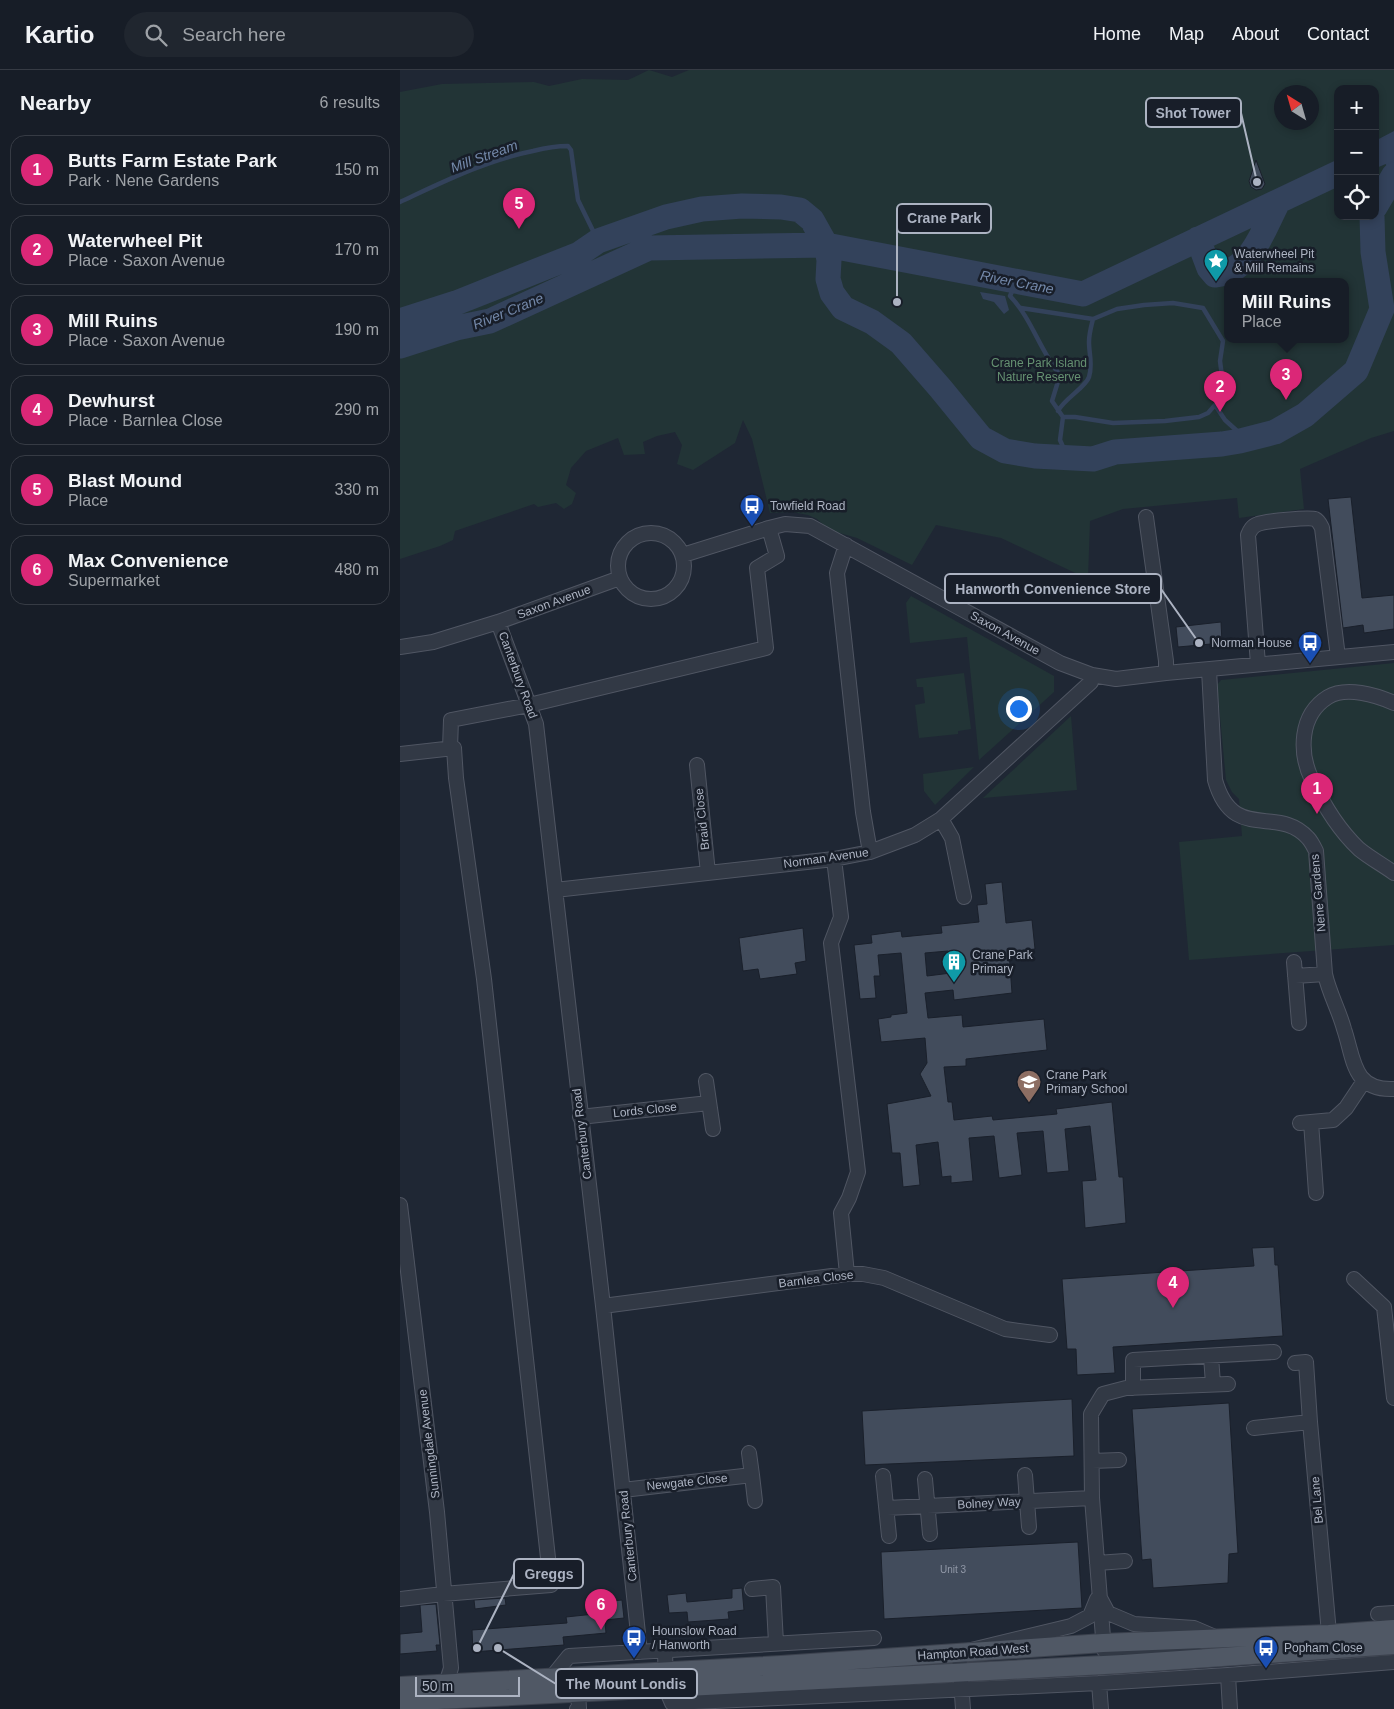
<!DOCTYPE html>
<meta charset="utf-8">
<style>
:root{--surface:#171d27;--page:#20262f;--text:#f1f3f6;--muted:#9ea2a7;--line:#363b44;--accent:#db2777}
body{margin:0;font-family:Arial,sans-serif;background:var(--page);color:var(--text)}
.controls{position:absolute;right:15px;top:15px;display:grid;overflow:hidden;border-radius:10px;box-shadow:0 2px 8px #0003}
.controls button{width:45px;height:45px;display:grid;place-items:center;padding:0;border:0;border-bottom:1px solid var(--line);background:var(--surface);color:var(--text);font:25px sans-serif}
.compass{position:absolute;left:874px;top:15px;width:45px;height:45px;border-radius:50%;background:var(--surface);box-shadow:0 2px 8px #0003;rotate:323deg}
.scale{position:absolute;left:15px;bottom:12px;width:105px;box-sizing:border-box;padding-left:5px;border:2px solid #acb3c2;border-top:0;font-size:14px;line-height:18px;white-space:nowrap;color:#acb3c2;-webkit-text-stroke:4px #181e29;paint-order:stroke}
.you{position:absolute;left:618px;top:638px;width:18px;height:18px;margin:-12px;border:4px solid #fff;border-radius:50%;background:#1a73e8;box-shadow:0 0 0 8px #1a73e833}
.badge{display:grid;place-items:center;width:32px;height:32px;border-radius:50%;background:var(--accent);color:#fff;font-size:16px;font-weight:700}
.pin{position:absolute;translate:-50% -41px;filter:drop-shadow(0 1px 2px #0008)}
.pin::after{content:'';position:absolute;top:26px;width:18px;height:15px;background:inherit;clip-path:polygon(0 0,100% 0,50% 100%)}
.popup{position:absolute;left:824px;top:208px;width:125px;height:65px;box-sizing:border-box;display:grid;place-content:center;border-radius:10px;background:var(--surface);filter:drop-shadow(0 1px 4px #0005);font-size:16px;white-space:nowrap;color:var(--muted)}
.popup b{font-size:19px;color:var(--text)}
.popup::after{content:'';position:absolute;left:50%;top:100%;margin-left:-10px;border:10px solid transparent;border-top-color:var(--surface)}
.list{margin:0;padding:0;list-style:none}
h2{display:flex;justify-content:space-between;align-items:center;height:65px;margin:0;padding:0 20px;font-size:21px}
h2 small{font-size:16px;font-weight:400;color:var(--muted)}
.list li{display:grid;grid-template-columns:32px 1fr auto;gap:15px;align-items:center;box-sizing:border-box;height:70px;margin:0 10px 10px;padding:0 10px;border:1px solid var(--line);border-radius:15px}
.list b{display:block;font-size:19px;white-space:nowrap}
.list p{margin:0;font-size:16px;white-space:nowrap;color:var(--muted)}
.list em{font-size:16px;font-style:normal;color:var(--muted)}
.icon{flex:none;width:28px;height:28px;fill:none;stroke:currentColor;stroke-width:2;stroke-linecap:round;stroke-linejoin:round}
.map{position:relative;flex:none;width:994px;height:1639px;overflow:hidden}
header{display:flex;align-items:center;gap:30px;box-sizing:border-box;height:70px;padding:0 25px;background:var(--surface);border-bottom:1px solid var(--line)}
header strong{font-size:24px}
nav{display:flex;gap:28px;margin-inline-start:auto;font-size:18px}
.search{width:350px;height:45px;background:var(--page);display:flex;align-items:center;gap:12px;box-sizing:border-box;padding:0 18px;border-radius:28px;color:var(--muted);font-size:19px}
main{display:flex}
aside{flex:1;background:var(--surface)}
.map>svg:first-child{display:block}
.green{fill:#223436;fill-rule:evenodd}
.water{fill:#33425b}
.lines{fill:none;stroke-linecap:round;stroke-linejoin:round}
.stream{stroke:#33425b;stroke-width:4.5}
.river{stroke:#33425b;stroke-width:25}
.building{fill:#424c5c;stroke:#1a202b;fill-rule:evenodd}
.minor-casing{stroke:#505663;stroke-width:16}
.major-casing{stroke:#3c424e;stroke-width:20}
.minor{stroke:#323945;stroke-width:14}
.major{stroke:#505865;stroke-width:18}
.labels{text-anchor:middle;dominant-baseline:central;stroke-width:5;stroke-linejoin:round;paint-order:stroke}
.number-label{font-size:10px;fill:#9299a8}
.poi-label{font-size:12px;fill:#acb3c2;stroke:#181e29;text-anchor:start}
.park-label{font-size:12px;fill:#659171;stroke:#181e29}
.street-label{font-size:12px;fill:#acb3c2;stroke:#181e29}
.water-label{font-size:14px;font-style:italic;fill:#7489aa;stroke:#181e29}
.leader{fill:none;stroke:#acb3c2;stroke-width:2}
.callout-dot{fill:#acb3c2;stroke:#181e29;stroke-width:2}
.callout{fill:#181e29;stroke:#acb3c2;stroke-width:2}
.callout-label{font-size:14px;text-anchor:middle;font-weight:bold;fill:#acb3c2}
</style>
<header>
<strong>Kartio</strong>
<div class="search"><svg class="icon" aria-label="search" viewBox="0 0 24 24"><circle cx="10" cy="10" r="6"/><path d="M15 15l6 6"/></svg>Search here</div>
<nav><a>Home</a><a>Map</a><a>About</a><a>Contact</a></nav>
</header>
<main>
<aside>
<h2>Nearby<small>6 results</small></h2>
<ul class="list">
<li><span class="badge">1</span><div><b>Butts Farm Estate Park</b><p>Park · Nene Gardens</p></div><em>150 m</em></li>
<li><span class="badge">2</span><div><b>Waterwheel Pit</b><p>Place · Saxon Avenue</p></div><em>170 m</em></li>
<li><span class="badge">3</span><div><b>Mill Ruins</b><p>Place · Saxon Avenue</p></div><em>190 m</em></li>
<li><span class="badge">4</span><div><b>Dewhurst</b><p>Place · Barnlea Close</p></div><em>290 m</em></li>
<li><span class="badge">5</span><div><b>Blast Mound</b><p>Place</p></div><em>330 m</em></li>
<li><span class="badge">6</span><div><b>Max Convenience</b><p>Supermarket</p></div><em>480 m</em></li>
</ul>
</aside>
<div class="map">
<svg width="994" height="1639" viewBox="0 0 994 1639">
<rect width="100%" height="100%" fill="#1f2734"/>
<path class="green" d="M 249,0 L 272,7 L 289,0 L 994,0 L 994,361 L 971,368 L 900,399 L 904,439 L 839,448 L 837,428 L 723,439 L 690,451 L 688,509 L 601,468 L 536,455 L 512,495 L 457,468 L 429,460 L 417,449 L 408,445 L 392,442 L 370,443 L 352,369 L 343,350 L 335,373 L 293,400 L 277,394 L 282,375 L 275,362 L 257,366 L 243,372 L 245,384 L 224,385 L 218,368 L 186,381 L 171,398 L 166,415 L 176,423 L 172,434 L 164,439 L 156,433 L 138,437 L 134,434 L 55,461 L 53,470 L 40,476 L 0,489 L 0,22 L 42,14 L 134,12 L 149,16 L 182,9 L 228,10 ZM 938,19 L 975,19 L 975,146 L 938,146 ZM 882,22 L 912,22 L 912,52 L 882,52 ZM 827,211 L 945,211 L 945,269 L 827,269 Z
M 511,526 L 654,606 L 654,622 L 579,690 L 567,567 L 510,573 L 506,533 Z
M 994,593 L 994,875 L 789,890 L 779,772 L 842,766 L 839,729 L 832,722 L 826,710 L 817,615 L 821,610 Z
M 564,603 L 571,659 L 558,661 L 558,664 L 519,668 L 515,635 L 525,633 L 523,617 L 517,617 L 516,609 Z
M 671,646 L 677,720 L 583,728 Z
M 574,697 L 535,735 L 524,721 L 523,704 Z"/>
<path class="water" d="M 994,61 L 994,106 L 975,79 L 975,71 Z
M 580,222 L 605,226 L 609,240 L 604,244 L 594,232 L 583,229 Z"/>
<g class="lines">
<path class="stream" d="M 0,132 C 43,112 87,90 133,81 C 145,78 156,76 168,76 L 171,80 L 178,130 L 198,171
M 613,219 L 610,226 C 632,249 640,281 660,305 L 652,331 L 663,347 L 660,370 L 668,388
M 621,238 L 693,249 L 717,239 L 744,235 L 773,233 L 803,238 L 823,271 L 820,291 L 823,314 L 820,329 L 815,335 L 825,350 L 846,369
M 658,341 C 664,329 686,317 689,307 C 693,295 689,284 689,272 C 689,264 691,257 693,249
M 663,347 L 675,347 L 713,353 L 765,351 L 799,347 L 808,343 L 815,335"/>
<path class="river" d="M 975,85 L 994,77
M 975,137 L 994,105
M 798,169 L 809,198 L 815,205 C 852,201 863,160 878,132
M 0,251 L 56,233 L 179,184 L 198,171 L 266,147 L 302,139 L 342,136 L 381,137 L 400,140 L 412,150 L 426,175 L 429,190 L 428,209 L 432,223 L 443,238 L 472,252 L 501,273 L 541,319 L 581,368 L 605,381 L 635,386 L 693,389 L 715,382 L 822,374 L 840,371 L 875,362 L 905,345 L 956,301 L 982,239 L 973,182 L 972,146
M 0,276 L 56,258 L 90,251 L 249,178 L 426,175 L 683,224 L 938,103"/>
</g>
<path class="building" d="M 856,90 L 865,114 L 862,119 L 856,120 L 851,117 L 849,111 Z
M 951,427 L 962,528 L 994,525 L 994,559 L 964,563 L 963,555 L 943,558 L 928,429 Z
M 821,552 L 822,573 L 778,577 L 776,557 Z
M 602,812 L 606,853 L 632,850 L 635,879 L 609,882 L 612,923 L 554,930 L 553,920 L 525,923 L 528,948 L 562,945 L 563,957 L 644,949 L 647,980 L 566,989 L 566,996 L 544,997 L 548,1032 L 552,1032 L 554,1050 L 592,1046 L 593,1050 L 657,1044 L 656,1039 L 712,1032 L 719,1107 L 723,1107 L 726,1153 L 685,1158 L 682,1111 L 696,1110 L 690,1056 L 665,1059 L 669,1101 L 647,1103 L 643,1061 L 617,1063 L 622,1105 L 599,1108 L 594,1066 L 569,1068 L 573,1111 L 551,1113 L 551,1106 L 542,1107 L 538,1072 L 516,1075 L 520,1115 L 503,1117 L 500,1083 L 492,1083 L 487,1034 L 531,1026 L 520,1004 L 527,993 L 525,968 L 481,972 L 478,949 L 491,947 L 491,945 L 507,943 L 501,883 L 478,885 L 480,906 L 474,906 L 476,928 L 460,929 L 454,875 L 472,873 L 471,865 L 501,861 L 502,867 L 542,863 L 541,856 L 579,852 L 577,835 L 587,834 L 585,814 ZM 548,881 L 551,903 L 527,906 L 525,883 Z
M 403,858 L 406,891 L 395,893 L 397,904 L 360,909 L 358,899 L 343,901 L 339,868 Z
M 874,1177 L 875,1195 L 878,1195 L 883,1266 L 713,1277 L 715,1303 L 677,1305 L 676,1279 L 667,1279 L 662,1209 L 854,1196 L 852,1178 Z
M 672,1329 L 674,1386 L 465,1395 L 462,1341 Z
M 829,1333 L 838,1483 L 829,1484 L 828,1513 L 753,1518 L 751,1489 L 742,1490 L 732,1339 Z
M 678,1472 L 682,1538 L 484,1549 L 481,1482 Z
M 342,1518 L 344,1540 L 328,1542 L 329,1549 L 288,1552 L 287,1542 L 269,1543 L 267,1525 L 286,1523 L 287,1532 L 332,1528 L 332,1519 Z
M 105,1528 L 106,1535 L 75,1539 L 74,1530 Z
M 222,1530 L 224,1548 L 205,1550 L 203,1532 Z
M 36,1534 L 40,1575 L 36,1575 L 37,1581 L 0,1584 L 0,1564 L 22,1562 L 20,1535 Z
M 204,1543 L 206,1563 L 163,1567 L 164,1575 L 73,1582 L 72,1560 L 167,1553 L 166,1547 Z"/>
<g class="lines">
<defs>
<path id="minor" d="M 746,447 L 766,591 L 766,603
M218 496a33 33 0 1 1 66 0a33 33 0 1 1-66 0Z
M 446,475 L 437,503 L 463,742 L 470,782
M 283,485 L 369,458 L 385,454 L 410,456 L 660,593 L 692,605 L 716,609 L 766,603 L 994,582
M 98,552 L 136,654 L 203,1236 L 240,1582
M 0,577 L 33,572 L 98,552 L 220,508
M 858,594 L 848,465 C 850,460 852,456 858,454 C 865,451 909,447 915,449 C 919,451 920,454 922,458 L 938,587
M 809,600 L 815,710 C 833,774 878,734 908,768 C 911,771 914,777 916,781 L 925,904 C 929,923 939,940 944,959 C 954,988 952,1021 994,1019
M 994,633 C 976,625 946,616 928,627 C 899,645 899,683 912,710 C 923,734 939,760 959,779 C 970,788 983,795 994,803
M 50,678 L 51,650 L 129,635 L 366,578 L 357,498 L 377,486 L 369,458
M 0,684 L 54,678 L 56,708 L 84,909 L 151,1515 L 43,1524 L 0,1529
M 297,695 L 308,803
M 541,749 L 552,768 L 564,827
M 434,789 L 441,847 L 431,873 L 458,1102 L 449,1128 L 441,1143 L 447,1204
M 155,820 L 434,789 L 470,782 L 515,765 L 541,749 L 691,612 L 692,605
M 894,892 L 899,953
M 895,906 L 925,904
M 306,1011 L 313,1059
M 180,1047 L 309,1033
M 911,1052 L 916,1123
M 900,1053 L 933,1050 L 946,1038 L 964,1011
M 0,1135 L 37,1442 L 51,1598 L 38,1639
M 954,1209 L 984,1237 L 994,1328
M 203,1236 L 447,1204 L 463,1204 L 484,1208 L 605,1259 L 650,1265
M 811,1286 L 813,1314
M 895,1293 L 906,1292 L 910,1352 L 930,1574
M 733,1318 L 733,1290 L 874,1282
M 854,1358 L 910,1352
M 692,1391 L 719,1390
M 352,1405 L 355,1431
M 625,1405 L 629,1457
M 483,1406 L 489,1466
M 525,1409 L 530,1464
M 223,1420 L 352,1405 L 349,1383
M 487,1438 L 692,1428
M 697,1493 L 725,1491
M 352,1519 L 373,1517 L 376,1573
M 700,1528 L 708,1543 L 734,1554 L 794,1558 L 815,1567
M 978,1544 L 994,1543
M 265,1581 L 266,1619 L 272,1633 L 699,1613 L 828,1605 L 994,1592
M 798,1585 L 779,1581 L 708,1584 L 704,1580 L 692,1428 L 691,1344 L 703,1324 L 726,1318 L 828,1314
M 828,1605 L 830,1639
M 152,1607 L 169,1586 L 474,1568
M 699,1613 L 701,1639
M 177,1639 L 179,1638 L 178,1623
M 563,1639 L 559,1583 L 671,1556 L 690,1546 L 697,1529"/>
<path id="major" d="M 0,1616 L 381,1595 L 703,1573 L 929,1564 L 994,1559
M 0,1632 L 723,1594 L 994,1575"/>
</defs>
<use href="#minor" class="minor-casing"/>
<use href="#major" class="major-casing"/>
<use href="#minor" class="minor"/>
<use href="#major" class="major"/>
</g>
<defs>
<symbol id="sight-pin" viewBox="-11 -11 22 30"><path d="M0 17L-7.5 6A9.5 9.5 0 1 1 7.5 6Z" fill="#0f9aa8" stroke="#181e29"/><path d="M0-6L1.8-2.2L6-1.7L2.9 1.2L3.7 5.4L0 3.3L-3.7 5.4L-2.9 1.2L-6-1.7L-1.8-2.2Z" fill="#fff"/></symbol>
<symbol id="bus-pin" viewBox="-11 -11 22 30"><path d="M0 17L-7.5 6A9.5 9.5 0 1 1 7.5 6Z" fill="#1a4fb4" stroke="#181e29"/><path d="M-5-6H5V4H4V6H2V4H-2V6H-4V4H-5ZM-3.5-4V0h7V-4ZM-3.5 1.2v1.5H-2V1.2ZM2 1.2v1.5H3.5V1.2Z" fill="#fff"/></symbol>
<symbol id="building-pin" viewBox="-11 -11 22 30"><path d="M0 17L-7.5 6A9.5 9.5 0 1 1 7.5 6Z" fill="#0f9aa8" stroke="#181e29"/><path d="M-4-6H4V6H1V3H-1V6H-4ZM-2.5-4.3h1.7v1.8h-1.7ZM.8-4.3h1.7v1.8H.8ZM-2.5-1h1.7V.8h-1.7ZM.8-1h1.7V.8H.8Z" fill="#fff"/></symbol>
<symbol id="school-pin" viewBox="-11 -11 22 30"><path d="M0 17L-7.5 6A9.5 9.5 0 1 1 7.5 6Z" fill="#8d6e63" stroke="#181e29"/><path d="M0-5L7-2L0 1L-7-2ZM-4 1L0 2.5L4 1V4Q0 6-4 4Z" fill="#fff"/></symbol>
</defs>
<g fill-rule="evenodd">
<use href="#sight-pin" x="802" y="177" width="28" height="38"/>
<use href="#bus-pin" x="338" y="422" width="28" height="38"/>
<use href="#bus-pin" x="896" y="559" width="28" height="38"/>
<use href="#building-pin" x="540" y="878" width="28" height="38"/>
<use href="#school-pin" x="615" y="998" width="28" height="38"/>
<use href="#bus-pin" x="220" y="1554" width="28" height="38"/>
<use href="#bus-pin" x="852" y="1564" width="28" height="38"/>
</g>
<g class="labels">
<g class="number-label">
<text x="553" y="1499">Unit 3</text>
</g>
<g class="poi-label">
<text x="834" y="184">Waterwheel Pit<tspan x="834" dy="14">&amp; Mill Remains</tspan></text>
<text x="370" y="436">Towfield Road</text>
<text x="892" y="573" text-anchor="end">Norman House</text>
<text x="572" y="885">Crane Park<tspan x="572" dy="14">Primary</tspan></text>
<text x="646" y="1005">Crane Park<tspan x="646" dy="14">Primary School</tspan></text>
<text x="252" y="1561">Hounslow Road<tspan x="252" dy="14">/ Hanworth</tspan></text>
<text x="884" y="1578">Popham Close</text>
</g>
<g class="park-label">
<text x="639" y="293">Crane Park Island<tspan x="639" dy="14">Nature Reserve</tspan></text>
</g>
<g class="street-label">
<text transform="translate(154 532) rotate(-20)">Saxon Avenue</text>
<text transform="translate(605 563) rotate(29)">Saxon Avenue</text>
<text transform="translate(118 605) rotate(70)">Canterbury Road</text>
<text transform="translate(302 749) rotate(-96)">Braid Close</text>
<text transform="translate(426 788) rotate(-8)">Norman Avenue</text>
<text transform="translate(918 823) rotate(-95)">Nene Gardens</text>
<text transform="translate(245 1040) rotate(-6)">Lords Close</text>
<text transform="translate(182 1064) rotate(-97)">Canterbury Road</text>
<text transform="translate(416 1209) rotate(-7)">Barnlea Close</text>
<text transform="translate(29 1374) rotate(-97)">Sunningdale Avenue</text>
<text transform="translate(287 1412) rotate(-6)">Newgate Close</text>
<text transform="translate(917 1430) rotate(-95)">Bel Lane</text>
<text transform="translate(589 1433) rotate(-3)">Bolney Way</text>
<text transform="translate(228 1466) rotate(-96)">Canterbury Road</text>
<text transform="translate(573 1582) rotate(-4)">Hampton Road West</text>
</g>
<g class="water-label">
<text transform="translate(84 86) rotate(-20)">Mill Stream</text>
<text transform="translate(617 212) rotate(11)">River Crane</text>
<text transform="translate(108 241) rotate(-22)">River Crane</text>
</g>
</g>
<path class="leader" d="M857 112L841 43M497 232L497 148M799 573L761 519M77 1578L114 1504M98 1578L156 1614"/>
<g class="callout-dot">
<circle cx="857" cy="112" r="5"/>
<circle cx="497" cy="232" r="5"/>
<circle cx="799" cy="573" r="5"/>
<circle cx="77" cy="1578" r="5"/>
<circle cx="98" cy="1578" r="5"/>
</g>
<g class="callout">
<rect x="746" y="28" width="95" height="29" rx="5"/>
<rect x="497" y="134" width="94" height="29" rx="5"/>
<rect x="545" y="504" width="216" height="29" rx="5"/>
<rect x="114" y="1489" width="69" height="29" rx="5"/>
<rect x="156" y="1599" width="141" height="29" rx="5"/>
</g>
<g class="callout-label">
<text x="793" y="48">Shot Tower</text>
<text x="544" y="153">Crane Park</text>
<text x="653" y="524">Hanworth Convenience Store</text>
<text x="149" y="1509">Greggs</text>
<text x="226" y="1619">The Mount Londis</text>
</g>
</svg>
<div class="controls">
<button>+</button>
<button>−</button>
<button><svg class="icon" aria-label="locate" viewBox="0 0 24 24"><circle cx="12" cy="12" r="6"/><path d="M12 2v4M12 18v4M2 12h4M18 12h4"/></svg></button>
</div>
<svg class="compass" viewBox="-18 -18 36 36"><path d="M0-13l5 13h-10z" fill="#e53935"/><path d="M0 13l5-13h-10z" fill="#9ea2a7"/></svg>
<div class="scale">50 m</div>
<div class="you"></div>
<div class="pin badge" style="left:917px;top:744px">1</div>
<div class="pin badge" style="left:820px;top:342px">2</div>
<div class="pin badge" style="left:886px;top:330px">3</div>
<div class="popup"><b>Mill Ruins</b>Place</div>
<div class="pin badge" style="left:773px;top:1238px">4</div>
<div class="pin badge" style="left:119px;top:159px">5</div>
<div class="pin badge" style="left:201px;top:1560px">6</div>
</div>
</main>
